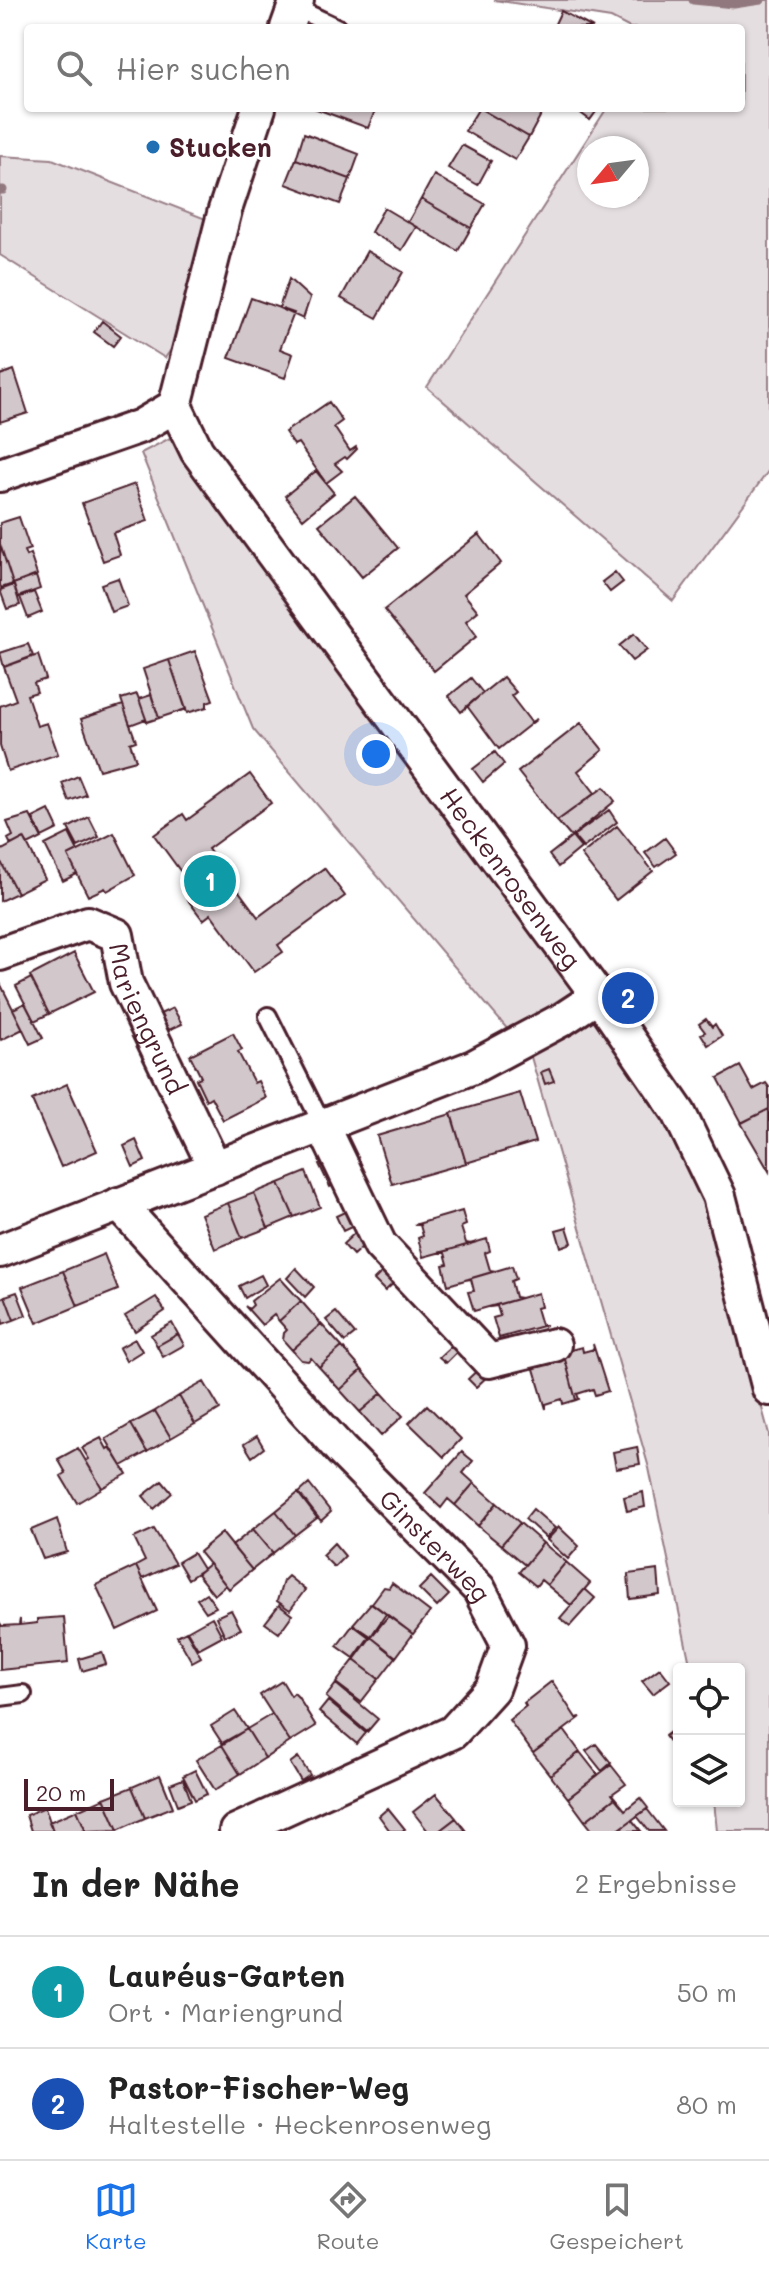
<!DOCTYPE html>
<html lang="de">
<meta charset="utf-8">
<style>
:root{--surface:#fff;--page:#f2f2f2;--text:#222;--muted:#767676;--line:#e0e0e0;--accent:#1a73e8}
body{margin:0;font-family:Mali,sans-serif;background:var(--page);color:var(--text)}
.controls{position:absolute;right:24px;bottom:24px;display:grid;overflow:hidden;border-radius:8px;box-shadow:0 2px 6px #0004}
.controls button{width:72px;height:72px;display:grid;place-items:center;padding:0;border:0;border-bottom:2px solid var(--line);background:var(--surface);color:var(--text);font:40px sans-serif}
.compass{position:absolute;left:577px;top:136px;width:72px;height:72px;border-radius:50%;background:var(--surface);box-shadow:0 2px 6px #0004;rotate:241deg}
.scale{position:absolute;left:24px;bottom:20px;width:90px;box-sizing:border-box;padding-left:8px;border:4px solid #4a1f2b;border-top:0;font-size:22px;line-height:28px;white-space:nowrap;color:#4a1f2b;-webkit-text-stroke:6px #fff;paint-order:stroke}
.you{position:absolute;left:376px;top:754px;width:28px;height:28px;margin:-20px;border:6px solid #fff;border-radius:50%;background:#1a73e8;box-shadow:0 0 0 12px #1a73e833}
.badge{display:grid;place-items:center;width:52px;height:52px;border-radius:50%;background:var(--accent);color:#fff;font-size:26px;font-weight:700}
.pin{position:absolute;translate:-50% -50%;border:4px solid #fff;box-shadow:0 2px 8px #0006}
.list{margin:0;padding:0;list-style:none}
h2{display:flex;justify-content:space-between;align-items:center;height:104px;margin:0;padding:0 32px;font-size:34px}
h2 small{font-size:26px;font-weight:400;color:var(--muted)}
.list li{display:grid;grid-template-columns:52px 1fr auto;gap:24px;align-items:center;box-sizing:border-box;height:112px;padding:0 32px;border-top:2px solid var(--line)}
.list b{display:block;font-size:30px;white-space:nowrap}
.list p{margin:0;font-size:26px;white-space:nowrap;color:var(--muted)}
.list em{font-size:26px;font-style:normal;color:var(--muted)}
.icon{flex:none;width:44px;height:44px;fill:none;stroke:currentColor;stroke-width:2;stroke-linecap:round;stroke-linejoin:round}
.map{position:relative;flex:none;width:769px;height:1831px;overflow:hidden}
.search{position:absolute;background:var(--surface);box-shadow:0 2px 6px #0004;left:24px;right:24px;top:24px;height:88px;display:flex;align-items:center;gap:20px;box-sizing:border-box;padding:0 28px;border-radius:8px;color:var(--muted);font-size:30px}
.sheet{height:328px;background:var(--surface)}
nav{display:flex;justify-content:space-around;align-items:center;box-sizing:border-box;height:112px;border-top:2px solid var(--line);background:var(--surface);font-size:22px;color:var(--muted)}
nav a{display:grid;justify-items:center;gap:4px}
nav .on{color:var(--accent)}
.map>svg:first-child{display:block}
.green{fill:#e5dee0;stroke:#987e86;stroke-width:2;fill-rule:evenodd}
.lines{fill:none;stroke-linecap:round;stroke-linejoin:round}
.stream{stroke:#91787e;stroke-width:9}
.building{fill:#d2c7cb;stroke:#4a1f2b;stroke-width:2}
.lane-casing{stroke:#4a1f2b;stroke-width:22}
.street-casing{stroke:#4a1f2b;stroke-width:38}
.lane{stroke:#fff;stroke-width:16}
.street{stroke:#fff;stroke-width:32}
.poi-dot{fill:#1f6fb2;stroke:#fff;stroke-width:3}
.labels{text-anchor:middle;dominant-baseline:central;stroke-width:6;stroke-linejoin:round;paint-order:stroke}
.poi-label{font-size:26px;font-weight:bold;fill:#4a1f2b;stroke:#fff;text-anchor:start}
.street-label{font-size:26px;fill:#4a1f2b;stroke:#fff}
</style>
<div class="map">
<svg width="769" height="1831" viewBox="0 0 769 1831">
<rect width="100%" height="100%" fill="#fff"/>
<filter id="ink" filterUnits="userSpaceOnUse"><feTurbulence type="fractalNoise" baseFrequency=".0125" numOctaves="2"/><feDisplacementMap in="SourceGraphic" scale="16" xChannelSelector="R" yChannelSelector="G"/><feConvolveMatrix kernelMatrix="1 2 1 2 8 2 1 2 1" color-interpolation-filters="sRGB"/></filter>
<g filter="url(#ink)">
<path class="green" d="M 494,0 L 769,0 L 769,470 L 673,601 L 427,387 L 607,108 L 741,108 L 741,28 L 630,28 L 611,18 ZM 637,148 L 637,196 L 589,196 L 589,148 Z
M 0,156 L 52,159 L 211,221 L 182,334 L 165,358 L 0,255 Z
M 170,438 L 647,1090 L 678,1142 L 706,1201 L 769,1434 L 769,1831 L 717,1831 L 714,1801 L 739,1801 L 739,1669 L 691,1669 L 649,1468 L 531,1057 L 253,729 L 141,453 Z"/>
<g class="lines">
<path class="stream" d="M 693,0 L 734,4 L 761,0
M 0,190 L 3,190"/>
</g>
<path class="building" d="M 561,11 L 593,28 L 553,28 Z
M 314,108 L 376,108 L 368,128 Z
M 479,108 L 533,108 L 542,113 L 529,137 Z
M 479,108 L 529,137 L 515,160 L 465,131 Z
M 574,108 L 596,108 L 598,109 L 590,120 Z
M 304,133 L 359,154 L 350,179 L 296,159 Z
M 462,145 L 491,161 L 478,185 L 448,168 Z
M 296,159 L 350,179 L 340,204 L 286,184 Z
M 434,175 L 485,204 L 471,228 L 421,199 Z
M 421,199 L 471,228 L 458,251 L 408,222 Z
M 384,208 L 416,227 L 402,250 L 371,232 Z
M 367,251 L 403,272 L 377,318 L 341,298 Z
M 289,279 L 310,298 L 303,319 L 279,308 Z
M 251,298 L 294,313 L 280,349 L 293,354 L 285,378 L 229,358 Z
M 102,321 L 121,336 L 113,346 L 94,332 Z
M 14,370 L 28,413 L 0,422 L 0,375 Z
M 329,402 L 342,421 L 334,427 L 350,451 L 356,447 L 357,449 L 347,459 L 345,457 L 335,464 L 342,471 L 326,483 L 298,443 L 294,445 L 285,432 Z
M 316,471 L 334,493 L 303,519 L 285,496 Z
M 135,484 L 148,521 L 113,533 L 120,555 L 103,561 L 82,503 Z
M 355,496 L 398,548 L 362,577 L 319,525 Z
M 19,517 L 30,549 L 24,551 L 26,556 L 30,554 L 37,575 L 13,584 L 0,544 L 0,523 Z
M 479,534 L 501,563 L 464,594 L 478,611 L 466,621 L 477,636 L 434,671 L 384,610 Z
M 0,544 L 13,584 L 1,588 L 0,585 Z
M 615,572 L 623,582 L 610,592 L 602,582 Z
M 36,576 L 40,589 L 18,597 L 13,584 Z
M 118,578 L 128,606 L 111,612 L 101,584 Z
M 14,585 L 20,605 L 7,609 L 0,590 Z
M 34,592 L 42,612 L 28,618 L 20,597 Z
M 634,634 L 647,650 L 632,661 L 619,646 Z
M 28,644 L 33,656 L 4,667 L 0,653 Z
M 195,651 L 213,700 L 207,702 L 207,707 L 187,713 L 169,660 Z
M 38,655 L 46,679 L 34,683 L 37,692 L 27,695 L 37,726 L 47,723 L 58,754 L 8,771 L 0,746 L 0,706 L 16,700 L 4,667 Z
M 169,660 L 186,709 L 159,718 L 143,669 Z
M 503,677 L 516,692 L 511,696 L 531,722 L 537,719 L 499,749 L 467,706 Z
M 471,678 L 483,693 L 461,712 L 449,696 Z
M 137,694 L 146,719 L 130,725 L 121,699 Z
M 151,695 L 159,718 L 147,722 L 139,699 Z
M 123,705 L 136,741 L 130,743 L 136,760 L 99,770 L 81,719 Z
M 581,723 L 603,750 L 578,771 L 595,793 L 557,821 L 518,772 Z
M 495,752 L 504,764 L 483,782 L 473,769 Z
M 250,774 L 271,803 L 208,849 L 258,917 L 324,868 L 345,896 L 278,945 L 283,952 L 254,972 L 211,914 L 203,920 L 188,900 L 197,894 L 154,835 L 183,814 L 187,820 Z
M 78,776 L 86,795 L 69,801 L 62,783 Z
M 604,787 L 615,801 L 571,837 L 557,821 Z
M 49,810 L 58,829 L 42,837 L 33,818 Z
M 609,810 L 617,822 L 583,848 L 573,836 Z
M 30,815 L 42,838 L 28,845 L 24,838 L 11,845 L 8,839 L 13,836 L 7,822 Z
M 89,817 L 99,837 L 78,847 L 68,828 Z
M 617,826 L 653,871 L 616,900 L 581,855 Z
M 69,833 L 78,851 L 68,856 L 77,874 L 63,881 L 45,845 Z
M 114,833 L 135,875 L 107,891 L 105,888 L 88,896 L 68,856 Z
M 572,837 L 581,848 L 558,867 L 549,855 Z
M 24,838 L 45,879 L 17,893 L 0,860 L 0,851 Z
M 665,838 L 676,853 L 656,867 L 645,853 Z
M 0,860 L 17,893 L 0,901 Z
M 74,953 L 94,992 L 49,1014 L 30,976 Z
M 31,978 L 49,1014 L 34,1021 L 16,986 Z
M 0,983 L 23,1029 L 1,1040 L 0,1038 Z
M 25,1003 L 43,1038 L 30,1044 L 13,1009 Z
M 173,1008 L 182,1024 L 169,1030 L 160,1014 Z
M 706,1019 L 712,1027 L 715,1024 L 722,1036 L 708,1045 L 701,1034 L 705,1032 L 699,1024 Z
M 233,1033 L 242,1050 L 238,1052 L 254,1083 L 258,1081 L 266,1098 L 223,1120 L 211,1097 L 206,1100 L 196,1079 L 201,1077 L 190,1055 Z
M 740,1066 L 753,1090 L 766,1083 L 769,1087 L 769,1109 L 742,1123 L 718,1078 Z
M 549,1069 L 554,1081 L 545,1084 L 541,1072 Z
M 67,1084 L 97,1151 L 61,1167 L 32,1100 Z
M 520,1093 L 535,1142 L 466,1163 L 451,1113 Z
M 769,1109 L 769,1171 L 741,1123 Z
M 451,1114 L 466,1163 L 392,1184 L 377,1136 Z
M 136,1140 L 145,1161 L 133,1167 L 124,1146 Z
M 330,1159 L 342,1181 L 330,1187 L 319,1164 Z
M 306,1172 L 320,1207 L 294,1217 L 279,1183 Z
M 279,1183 L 294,1217 L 268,1228 L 254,1193 Z
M 254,1193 L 268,1228 L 242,1238 L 228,1203 Z
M 228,1203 L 242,1238 L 215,1249 L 201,1214 Z
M 353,1208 L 360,1223 L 343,1231 L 336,1216 Z
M 462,1211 L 466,1225 L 461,1227 L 466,1243 L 471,1244 L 423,1257 L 418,1238 L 423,1236 L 420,1225 L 414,1225 Z
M 567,1227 L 572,1243 L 561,1247 L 556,1230 Z
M 360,1228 L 370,1240 L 353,1255 L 343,1244 Z
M 487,1239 L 490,1251 L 485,1253 L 490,1270 L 496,1271 L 448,1285 L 443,1265 L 448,1264 L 445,1253 L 439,1253 Z
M 104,1254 L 118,1290 L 78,1306 L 63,1271 Z
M 512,1266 L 516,1279 L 511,1281 L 515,1297 L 521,1298 L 474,1311 L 468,1292 L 474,1291 L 471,1279 L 465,1280 Z
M 387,1267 L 399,1278 L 385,1291 L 374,1280 Z
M 296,1268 L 314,1287 L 305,1297 L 287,1278 Z
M 63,1271 L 78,1306 L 37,1323 L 22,1287 Z
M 261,1275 L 266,1285 L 245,1298 L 239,1286 Z
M 280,1278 L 301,1301 L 279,1321 L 274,1315 L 262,1325 L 245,1306 L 249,1309 L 253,1305 L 251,1301 Z
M 17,1292 L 26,1315 L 14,1320 L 5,1296 Z
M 538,1293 L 541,1307 L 536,1308 L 541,1325 L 546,1325 L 499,1338 L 493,1318 L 500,1316 L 497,1306 L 490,1307 Z
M 5,1296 L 14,1320 L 3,1324 L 0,1299 Z
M 156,1297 L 165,1311 L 135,1331 L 125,1316 Z
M 301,1301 L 321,1324 L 292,1350 L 283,1340 L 284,1333 L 287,1330 L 279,1321 Z
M 336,1312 L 355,1334 L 345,1342 L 326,1320 Z
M 172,1323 L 178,1334 L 157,1346 L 151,1335 Z
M 321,1324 L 342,1347 L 319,1367 L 311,1358 L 308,1361 L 301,1360 L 292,1350 Z
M 178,1334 L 184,1345 L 163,1357 L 157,1346 Z
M 135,1339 L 142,1351 L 126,1361 L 119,1348 Z
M 453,1344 L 458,1351 L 446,1363 L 439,1357 Z
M 593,1344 L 608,1391 L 595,1395 L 593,1389 L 577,1394 L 579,1399 L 576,1400 L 563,1352 L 582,1347 L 583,1352 L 594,1349 Z
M 342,1347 L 362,1370 L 340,1390 L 319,1367 Z
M 563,1352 L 576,1400 L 563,1404 L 562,1399 L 546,1404 L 546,1409 L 532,1362 L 563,1358 Z
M 483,1365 L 491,1373 L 476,1387 L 468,1379 Z
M 362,1370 L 382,1393 L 360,1412 L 340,1390 Z
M 204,1382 L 220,1409 L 195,1424 L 179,1396 Z
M 382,1393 L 403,1416 L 381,1436 L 360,1412 Z
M 179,1396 L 195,1424 L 171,1438 L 155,1411 Z
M 427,1405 L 461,1439 L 444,1457 L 409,1423 Z
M 155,1411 L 171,1438 L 147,1452 L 131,1424 Z
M 131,1424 L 147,1452 L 122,1466 L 106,1439 Z
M 257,1436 L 264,1448 L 252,1457 L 244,1444 Z
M 101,1438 L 107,1449 L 110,1447 L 127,1474 L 102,1488 L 86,1461 L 89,1459 L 82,1448 Z
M 637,1447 L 640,1464 L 616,1468 L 613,1452 Z
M 78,1448 L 102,1488 L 77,1503 L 61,1476 L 66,1473 L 58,1459 Z
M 462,1452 L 473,1461 L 463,1473 L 474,1483 L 455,1505 L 448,1499 L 441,1508 L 425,1493 Z
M 162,1481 L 172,1493 L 154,1509 L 143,1496 Z
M 474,1483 L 497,1503 L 478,1526 L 455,1505 Z
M 309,1484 L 331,1512 L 321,1521 L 299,1493 Z
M 643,1492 L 645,1507 L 627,1511 L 624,1497 Z
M 298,1493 L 317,1518 L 295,1535 L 276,1511 Z
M 497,1503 L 520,1523 L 501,1545 L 478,1526 Z
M 533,1509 L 555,1528 L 546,1538 L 525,1519 Z
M 276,1511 L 295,1535 L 273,1553 L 253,1529 Z
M 57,1519 L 67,1552 L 43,1559 L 31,1530 Z
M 520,1523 L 543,1543 L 525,1565 L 501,1545 Z
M 559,1527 L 579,1546 L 568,1559 L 547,1540 Z
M 154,1529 L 175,1564 L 142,1579 L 136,1566 L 145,1561 L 134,1538 Z
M 253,1529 L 273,1553 L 252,1570 L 232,1546 Z
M 222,1533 L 252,1570 L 229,1589 L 199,1552 Z
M 334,1543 L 345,1556 L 334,1567 L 322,1555 Z
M 543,1543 L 566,1562 L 547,1585 L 541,1580 L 536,1586 L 519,1572 Z
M 193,1553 L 203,1569 L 188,1579 L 178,1562 Z
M 566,1562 L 590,1583 L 571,1605 L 547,1585 Z
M 209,1564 L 226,1585 L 214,1595 L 197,1574 Z
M 136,1566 L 157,1611 L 117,1630 L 96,1585 Z
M 658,1570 L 660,1595 L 630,1599 L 628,1574 Z
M 288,1576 L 305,1590 L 290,1610 L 277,1601 L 283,1581 Z
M 431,1577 L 449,1595 L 437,1607 L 419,1589 Z
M 392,1583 L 430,1612 L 413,1634 L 372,1603 L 384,1587 L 389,1588 Z
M 585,1589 L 595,1598 L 570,1626 L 560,1618 Z
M 206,1593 L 216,1607 L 206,1612 L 197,1599 Z
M 371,1603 L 386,1614 L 371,1636 L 353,1624 Z
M 279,1605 L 292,1615 L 279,1633 L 265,1623 Z
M 231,1610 L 241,1629 L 225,1636 L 216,1617 Z
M 388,1616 L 413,1634 L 396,1657 L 371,1637 Z
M 64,1617 L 68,1663 L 0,1670 L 0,1623 L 2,1626 L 19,1625 L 20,1619 L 20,1625 L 37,1623 L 37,1619 Z
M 212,1617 L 222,1636 L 198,1649 L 187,1631 Z
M 353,1625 L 369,1637 L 354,1658 L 337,1646 Z
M 186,1631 L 201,1657 L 192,1662 L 177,1636 Z
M 371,1637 L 396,1657 L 379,1679 L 354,1660 Z
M 102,1652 L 106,1664 L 82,1671 L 79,1659 Z
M 354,1660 L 379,1679 L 361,1702 L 336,1683 Z
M 660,1668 L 670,1681 L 653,1694 L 642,1681 Z
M 282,1681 L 291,1696 L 294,1693 L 298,1697 L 316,1726 L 290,1742 L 260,1695 Z
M 552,1681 L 576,1718 L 581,1717 L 533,1753 L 509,1720 L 526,1706 L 524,1703 Z
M 336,1684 L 378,1719 L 367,1732 L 326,1697 Z
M 328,1701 L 366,1733 L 357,1744 L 319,1712 Z
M 235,1711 L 247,1729 L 222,1743 L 211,1726 Z
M 272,1714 L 290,1742 L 265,1758 L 247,1729 Z
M 679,1725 L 679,1747 L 675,1750 L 665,1736 Z
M 247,1729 L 265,1758 L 240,1774 L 222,1745 Z
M 564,1730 L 580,1752 L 550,1775 L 533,1753 Z
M 596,1744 L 611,1763 L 602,1771 L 586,1751 Z
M 222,1745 L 240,1774 L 215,1790 L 196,1760 Z
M 580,1752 L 598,1775 L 568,1798 L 550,1775 Z
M 298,1757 L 310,1775 L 301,1781 L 290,1763 Z
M 611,1765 L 626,1784 L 612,1794 L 615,1798 L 585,1821 L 568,1798 Z
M 195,1770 L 207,1794 L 195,1800 L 183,1776 Z
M 160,1775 L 173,1807 L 145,1818 L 132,1787 Z
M 183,1779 L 191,1800 L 178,1805 L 170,1784 Z
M 132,1787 L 145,1818 L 118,1830 L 104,1798 Z
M 436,1794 L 456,1818 L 439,1831 L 428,1831 L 413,1812 Z
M 104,1798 L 118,1830 L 86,1831 L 77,1810 Z
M 615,1798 L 625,1810 L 640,1798 L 648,1808 L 617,1831 L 593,1831 L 585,1821 Z
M 45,1807 L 53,1831 L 31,1831 L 26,1815 Z
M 388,1808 L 405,1829 L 402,1831 L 390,1831 L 379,1816 Z
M 647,1809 L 664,1831 L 649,1831 L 637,1816 Z
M 77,1810 L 86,1831 L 53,1831 L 49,1822 Z
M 456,1818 L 466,1831 L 439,1831 Z
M 632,1820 L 641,1831 L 617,1831 Z"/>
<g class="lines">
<defs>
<path id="lane" d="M 296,8 L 338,28
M 268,1016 L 323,1126
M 0,1697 L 23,1694"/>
<g id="street">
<path d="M 287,28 L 297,0"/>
<path id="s1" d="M 175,406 L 197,451 L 609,1011 L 679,1113 L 719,1196 L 769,1389"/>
<path d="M 0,475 L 141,426 L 175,406 L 225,210 L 259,108"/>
<path id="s2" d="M 0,954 L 88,923 L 117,935 L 126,983 L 215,1168"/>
<path d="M 323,1126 L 380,1245 L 489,1361 L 554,1345"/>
<path id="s3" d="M 119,1204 L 341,1450 L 479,1589 L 508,1645 L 492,1689 L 453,1732 L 236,1831"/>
<path d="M 0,1251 L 473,1067 L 563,1019 L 598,996"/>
</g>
</defs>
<use href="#lane" class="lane-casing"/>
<use href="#street" class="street-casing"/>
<use href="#lane" class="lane"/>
<use href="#street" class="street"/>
</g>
</g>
<circle class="poi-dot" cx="153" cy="147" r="8"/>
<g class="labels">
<g class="poi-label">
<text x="169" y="147">Stucken</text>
</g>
<g class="street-label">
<text stroke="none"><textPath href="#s1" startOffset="580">Heckenrosenweg</textPath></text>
<text stroke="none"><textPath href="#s2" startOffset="214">Mariengrund</textPath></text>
<text stroke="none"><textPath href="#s3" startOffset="466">Ginsterweg</textPath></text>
</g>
</g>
</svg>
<div class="controls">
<button><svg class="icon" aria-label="locate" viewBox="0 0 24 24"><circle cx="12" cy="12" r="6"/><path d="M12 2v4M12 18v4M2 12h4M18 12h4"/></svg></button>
<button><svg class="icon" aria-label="layers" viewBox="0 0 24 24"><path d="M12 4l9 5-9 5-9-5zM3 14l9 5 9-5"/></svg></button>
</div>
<svg class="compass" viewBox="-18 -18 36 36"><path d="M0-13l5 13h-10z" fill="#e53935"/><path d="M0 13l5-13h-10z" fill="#767676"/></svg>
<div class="scale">20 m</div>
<div class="you"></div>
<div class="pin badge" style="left:210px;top:881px;background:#0f9aa8">1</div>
<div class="pin badge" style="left:628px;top:998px;background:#1a4fb4">2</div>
<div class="search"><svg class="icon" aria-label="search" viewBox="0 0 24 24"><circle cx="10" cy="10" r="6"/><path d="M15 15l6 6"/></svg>Hier suchen</div>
</div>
<section class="sheet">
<h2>In der Nähe<small>2 Ergebnisse</small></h2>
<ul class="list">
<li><span class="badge" style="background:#0f9aa8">1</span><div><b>Lauréus-Garten</b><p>Ort · Mariengrund</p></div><em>50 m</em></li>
<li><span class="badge" style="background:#1a4fb4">2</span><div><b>Pastor-Fischer-Weg</b><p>Haltestelle · Heckenrosenweg</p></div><em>80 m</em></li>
</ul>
</section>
<nav>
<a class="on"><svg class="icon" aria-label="map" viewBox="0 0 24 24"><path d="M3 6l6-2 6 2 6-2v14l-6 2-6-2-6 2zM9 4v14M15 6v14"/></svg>Karte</a>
<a><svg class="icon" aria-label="directions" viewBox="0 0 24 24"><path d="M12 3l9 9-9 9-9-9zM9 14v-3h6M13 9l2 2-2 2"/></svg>Route</a>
<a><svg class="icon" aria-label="saved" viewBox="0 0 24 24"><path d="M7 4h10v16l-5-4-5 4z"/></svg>Gespeichert</a>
</nav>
